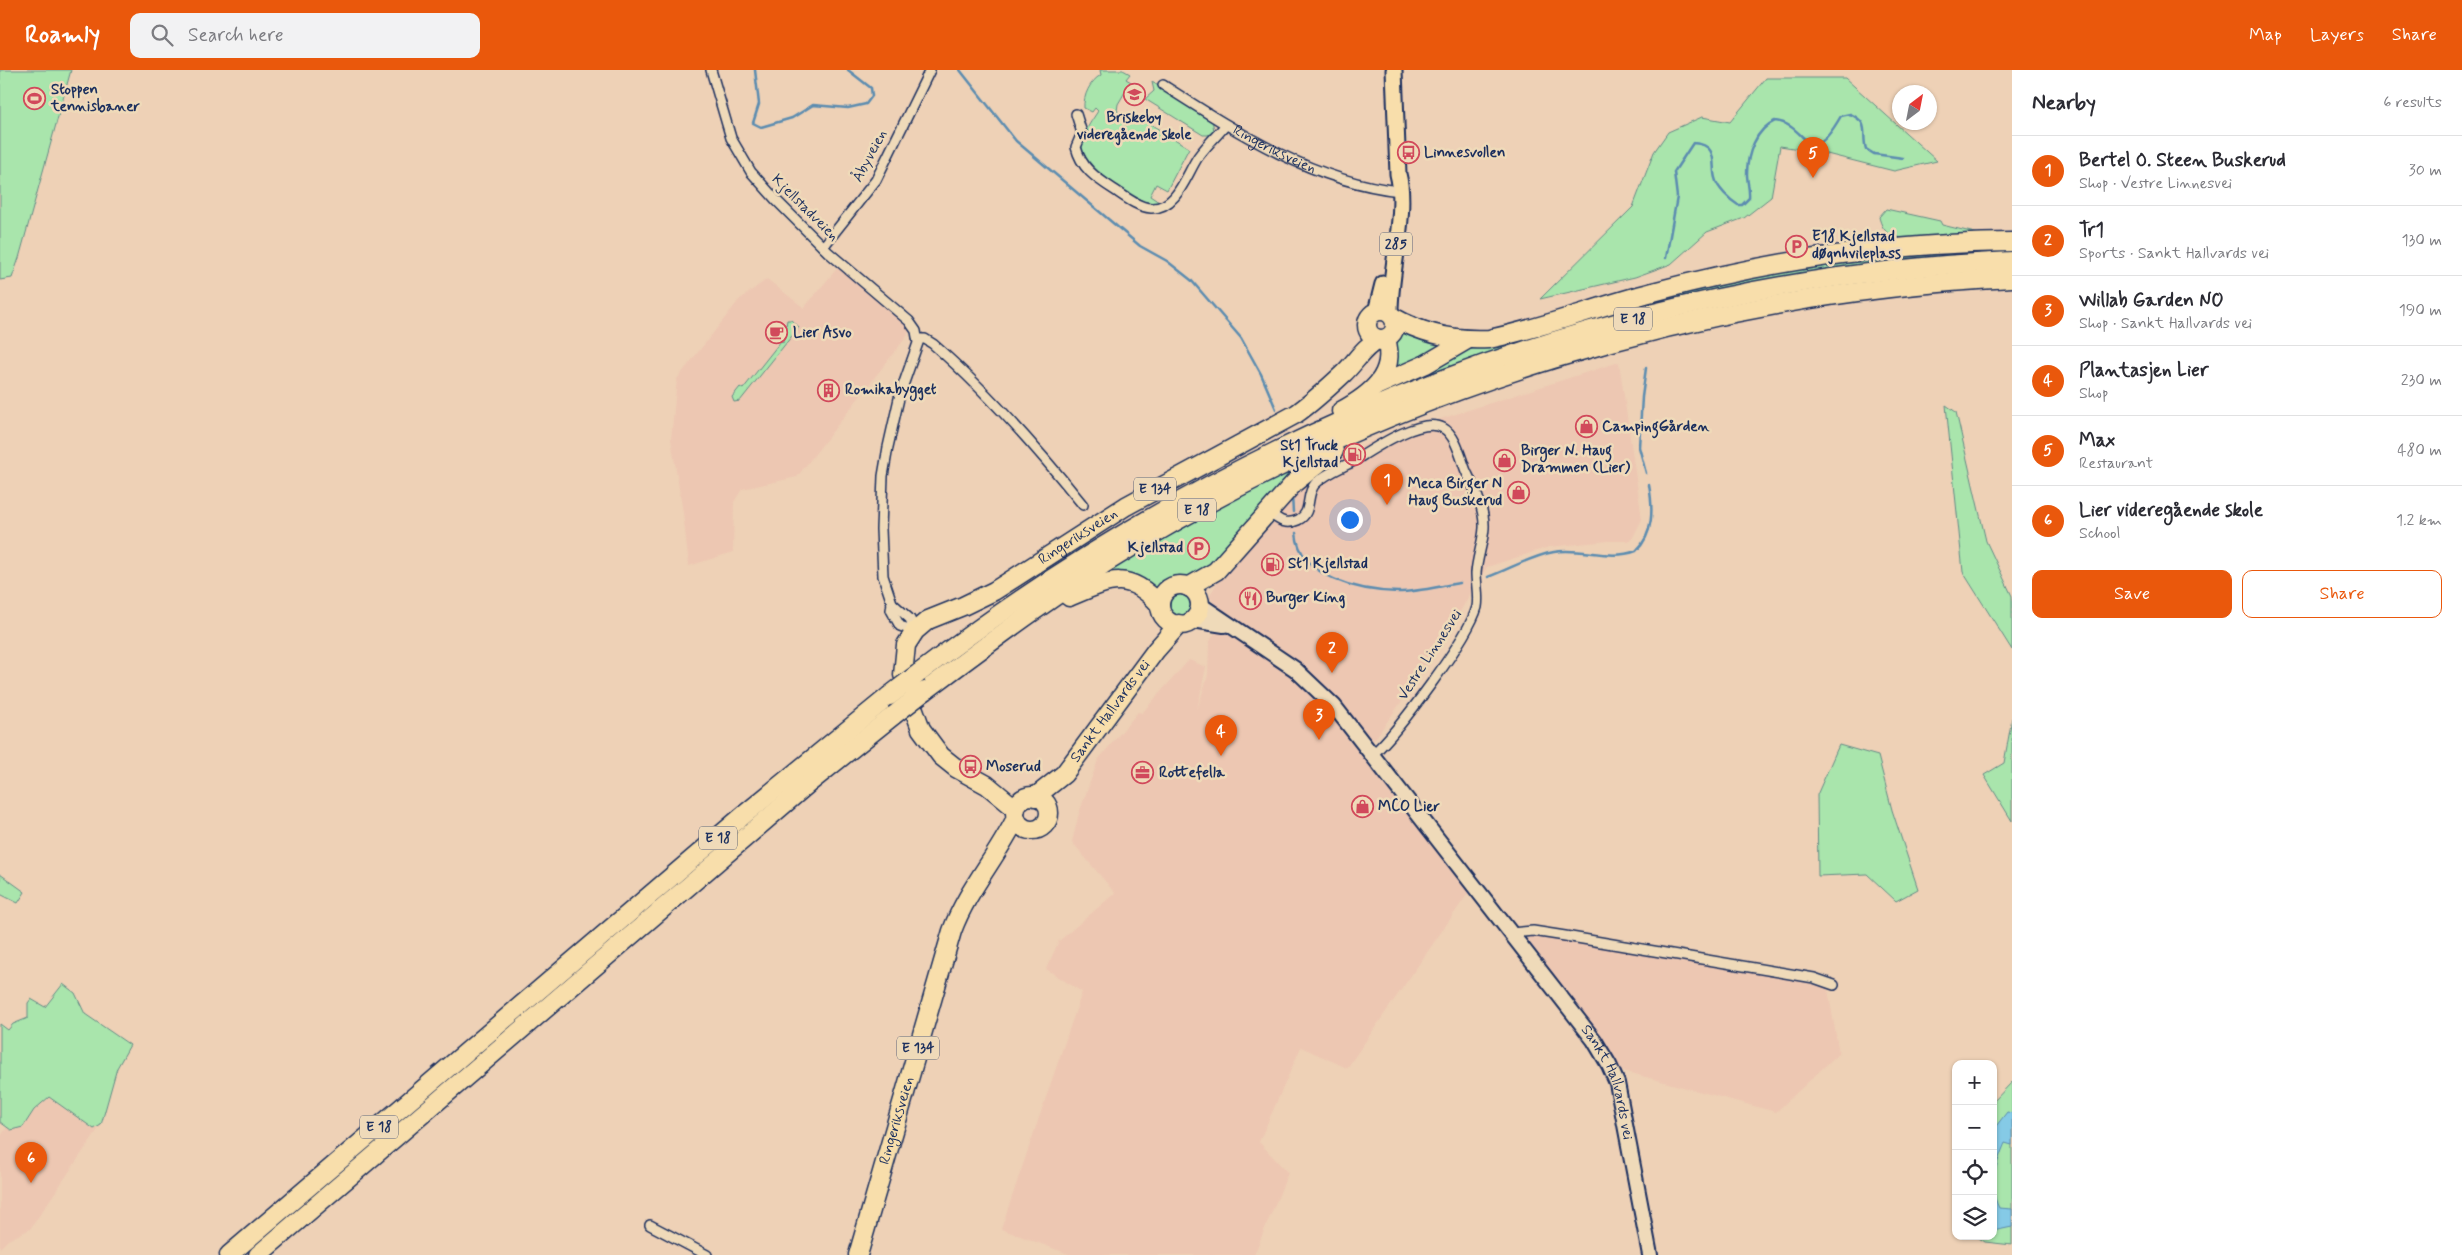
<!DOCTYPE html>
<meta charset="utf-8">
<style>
:root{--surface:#fff;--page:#f2f2f3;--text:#2b2b33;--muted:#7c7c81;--line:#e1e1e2;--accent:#ea580c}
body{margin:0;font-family:Mynerve,sans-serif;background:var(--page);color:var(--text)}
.controls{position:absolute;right:15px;bottom:15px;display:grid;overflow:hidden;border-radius:10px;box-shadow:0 1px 4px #0004}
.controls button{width:45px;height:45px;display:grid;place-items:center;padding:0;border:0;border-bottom:1px solid var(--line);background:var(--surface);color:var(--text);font:25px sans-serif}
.compass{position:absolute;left:1892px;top:15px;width:45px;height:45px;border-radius:50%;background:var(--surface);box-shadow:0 1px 4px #0004;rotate:32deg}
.you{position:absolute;left:1349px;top:449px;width:18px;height:18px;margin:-12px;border:4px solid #fff;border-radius:50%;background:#1a73e8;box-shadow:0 0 0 8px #1a73e833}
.badge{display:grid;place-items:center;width:32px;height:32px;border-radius:50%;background:var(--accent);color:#fff;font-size:16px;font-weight:700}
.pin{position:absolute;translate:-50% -41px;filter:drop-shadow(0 1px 2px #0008)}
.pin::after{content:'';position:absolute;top:26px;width:18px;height:15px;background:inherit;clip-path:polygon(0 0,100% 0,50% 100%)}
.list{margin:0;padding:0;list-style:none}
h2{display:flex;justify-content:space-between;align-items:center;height:65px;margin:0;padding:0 20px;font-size:21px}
h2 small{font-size:16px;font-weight:400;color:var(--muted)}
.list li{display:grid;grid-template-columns:32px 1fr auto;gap:15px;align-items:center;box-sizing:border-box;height:70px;padding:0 20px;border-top:1px solid var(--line)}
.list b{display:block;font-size:19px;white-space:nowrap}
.list p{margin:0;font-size:16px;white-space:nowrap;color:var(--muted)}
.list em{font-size:16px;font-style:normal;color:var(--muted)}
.actions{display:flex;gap:10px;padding:15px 20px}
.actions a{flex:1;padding:11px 0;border:1px solid var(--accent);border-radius:10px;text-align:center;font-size:18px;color:var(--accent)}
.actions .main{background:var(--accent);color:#fff}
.icon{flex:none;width:28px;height:28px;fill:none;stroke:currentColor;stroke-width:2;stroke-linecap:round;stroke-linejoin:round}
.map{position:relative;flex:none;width:2012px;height:1185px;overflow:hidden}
header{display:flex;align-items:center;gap:30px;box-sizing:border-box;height:70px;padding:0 25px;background:var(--accent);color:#fff}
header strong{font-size:24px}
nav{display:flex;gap:28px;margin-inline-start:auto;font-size:18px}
.search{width:350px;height:45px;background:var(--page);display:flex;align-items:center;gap:12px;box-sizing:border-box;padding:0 18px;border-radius:10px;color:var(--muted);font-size:19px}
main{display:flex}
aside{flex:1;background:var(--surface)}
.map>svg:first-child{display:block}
.built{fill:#edc7b2}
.green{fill:#a9e5ac;stroke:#628a85}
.water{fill:#85cae6;stroke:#5b8cb0}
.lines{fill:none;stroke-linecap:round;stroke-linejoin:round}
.stream{stroke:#5b8cb0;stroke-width:2.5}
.street-casing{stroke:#1b2f5e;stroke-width:12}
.secondary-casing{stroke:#1b2f5e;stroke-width:18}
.primary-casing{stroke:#1b2f5e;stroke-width:19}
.highway-casing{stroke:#1b2f5e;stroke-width:21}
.street{stroke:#efdab9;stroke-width:9}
.secondary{stroke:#efdab9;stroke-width:14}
.primary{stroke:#f8deab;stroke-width:15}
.highway{stroke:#f8deab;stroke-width:18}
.highway-bridge-casing{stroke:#1b2f5e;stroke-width:21;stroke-linecap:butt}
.highway-bridge{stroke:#f8deab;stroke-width:18}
.labels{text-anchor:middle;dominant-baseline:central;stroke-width:5;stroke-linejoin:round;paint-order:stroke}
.shield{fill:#efdab9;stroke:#5b6279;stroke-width:1}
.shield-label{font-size:14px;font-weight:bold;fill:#1b2f5e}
.poi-label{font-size:15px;font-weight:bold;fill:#1b2f5e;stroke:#efdab9;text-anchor:start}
.street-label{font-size:15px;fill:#1b2f5e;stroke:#efdab9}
</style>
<header>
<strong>Roamly</strong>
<div class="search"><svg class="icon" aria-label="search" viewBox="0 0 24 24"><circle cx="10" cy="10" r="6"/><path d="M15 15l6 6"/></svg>Search here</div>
<nav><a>Map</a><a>Layers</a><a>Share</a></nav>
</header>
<main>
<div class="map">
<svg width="2012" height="1185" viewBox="0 0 2012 1185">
<rect width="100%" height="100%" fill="#eed1b6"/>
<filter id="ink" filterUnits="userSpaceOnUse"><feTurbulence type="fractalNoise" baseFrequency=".02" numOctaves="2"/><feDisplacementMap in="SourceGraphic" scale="10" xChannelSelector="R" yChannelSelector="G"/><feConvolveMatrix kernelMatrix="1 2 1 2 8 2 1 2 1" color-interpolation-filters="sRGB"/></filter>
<g filter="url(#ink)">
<path class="built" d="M 839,196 L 906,246 L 909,260 L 907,266 L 797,407 L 742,419 L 734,432 L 733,482 L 689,496 L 683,443 L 671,369 L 677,309 L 739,230 L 767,209 L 804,238 Z
M 1619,292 L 1642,449 L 1631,471 L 1608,471 L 1549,477 L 1487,497 L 1425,599 L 1374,670 L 1361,681 L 1451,800 L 1471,819 L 1347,998 L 1301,977 L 1259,1072 L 1288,1103 L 1254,1185 L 1071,1185 L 1001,1159 L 1082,922 L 1046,899 L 1059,871 L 1115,823 L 1072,772 L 1079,743 L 1098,690 L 1138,642 L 1142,643 L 1189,590 L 1206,597 L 1197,640 L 1208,605 L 1209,573 L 1224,547 L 1209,527 L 1223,502 L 1312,403 L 1372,371 Z
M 1522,860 L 1826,908 L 1839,983 L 1776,1042 L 1616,999 L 1509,863 Z
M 46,1002 L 101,1055 L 30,1159 L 8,1170 L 0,1178 L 0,1067 Z"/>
<path class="green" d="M 0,0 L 71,0 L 19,188 L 12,208 L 0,210 Z
M 1100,0 L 1123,0 L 1130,4 L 1126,9 L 1131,12 L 1118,34 L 1117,41 L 1130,49 L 1134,44 L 1189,78 L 1167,120 L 1156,114 L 1150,126 L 1159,132 L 1154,135 L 1146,133 C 1128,121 1073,94 1083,68 C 1086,58 1093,49 1098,41 L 1095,38 L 1092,42 L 1084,38 C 1083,26 1090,11 1101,5 Z
M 1766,8 L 1845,8 L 1937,91 L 1894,101 L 1819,82 L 1780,76 L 1771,127 L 1744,148 L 1707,162 L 1671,194 L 1635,207 L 1540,229 L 1633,137 L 1654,82 L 1668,62 L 1702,47 L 1730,52 Z
M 1152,12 L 1212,49 L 1214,61 L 1208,65 L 1203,65 L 1145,29 L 1154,21 Z
M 1886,139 L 1940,151 L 1942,155 L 1992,167 C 1969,168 1911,175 1892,165 C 1884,162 1881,155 1879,147 Z
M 2012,175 L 2012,183 C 1853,191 1696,219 1544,266 C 1485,284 1426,303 1370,329 L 1453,281 L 1565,250 L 1799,196 Z
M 787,250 L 791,250 L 799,257 L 740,331 L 734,332 L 732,327 L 740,317 L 743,319 L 781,271 L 783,273 Z
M 1400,259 L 1452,272 L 1390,305 L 1394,272 Z
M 1946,335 L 1956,342 L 1986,471 L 2012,526 L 2012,580 L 1963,502 Z
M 1301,396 L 1217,489 L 1192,508 L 1172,511 L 1158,520 L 1109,508 L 1107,502 L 1216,439 Z
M1168 535a12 12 0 1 1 24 0a12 12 0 1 1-24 0Z
M 2012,648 L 2012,751 L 1984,705 L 2004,693 Z
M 1839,675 L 1878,686 L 1892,740 L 1918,819 L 1896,831 L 1867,804 L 1818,806 L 1817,725 Z
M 0,804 L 25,822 L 18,833 L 0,824 Z
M 63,914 L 75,923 L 85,944 L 130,975 L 117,998 L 101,1055 L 94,1059 L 49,1027 L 34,1040 L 23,1057 L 11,1060 L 0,1052 L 0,954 L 8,960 L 13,954 L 28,948 L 28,933 L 31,929 L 45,937 Z
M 2012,1012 L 2012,1175 L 1985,1172 L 1976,1166 L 1993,1166 L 1993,1032 Z"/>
<path class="water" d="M 2007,1042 L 2012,1043 L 2012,1075 L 2005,1073 C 1996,1094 1988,1116 1999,1138 L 2012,1139 L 2012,1157 L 1993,1161 L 1993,1060 Z"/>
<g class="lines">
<path class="stream" d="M 755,0 L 759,34 L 753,53 L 761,57 L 792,48 L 813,35 L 848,38 L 866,34 L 872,26 L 871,18 L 848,0
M 960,0 L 1016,71 L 1140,176 L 1167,191 L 1191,210 L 1241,268 L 1261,304 L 1276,339
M 1666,188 L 1677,127 L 1674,102 L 1693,73 C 1720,74 1711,96 1715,108 C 1717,118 1730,130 1738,135 L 1742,135 L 1749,128 C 1750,120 1747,112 1747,104 C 1747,84 1756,59 1775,51 C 1809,54 1807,105 1841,46 L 1850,44 C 1871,53 1861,63 1866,79 L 1874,84 L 1903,88
M 1646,403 L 1639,377 L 1642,327 L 1646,298
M 1292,426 L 1293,442
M 1296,463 C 1300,509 1361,521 1398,522 C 1419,522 1440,516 1460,513
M 1488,507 C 1510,499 1531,486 1554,482 C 1581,477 1610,491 1636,481 C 1654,464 1653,438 1649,415"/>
<defs>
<g id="street">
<path d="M 711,0 L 731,68 L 751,102 L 776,130 L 828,182 L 909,251 L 916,261 L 918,273 L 900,324 L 888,377 L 883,406 L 881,459 L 883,506 L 892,533 L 891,540 L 900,556 L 915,561"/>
<path id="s1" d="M 1163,15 C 1235,61 1313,112 1400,121"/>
<path d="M 1076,44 L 1082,63 L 1076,77 C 1081,98 1096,108 1113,119 C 1124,126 1137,137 1151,138 C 1177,139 1186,105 1198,87 C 1206,76 1217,65 1226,55"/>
<path d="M 823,177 L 876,110 L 930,0"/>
<path d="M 918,269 L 925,269 L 933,274 C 989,323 1037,378 1083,435"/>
<path d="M 1268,442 C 1278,449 1285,456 1298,450 C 1313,443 1305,425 1315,414 C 1326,403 1341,398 1354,391 C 1373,379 1421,346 1443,358 C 1456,365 1461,389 1466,401 C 1474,418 1485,439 1484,458 C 1483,473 1477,488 1476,503 C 1476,514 1479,526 1477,537 C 1469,567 1397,663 1373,684"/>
<path d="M 892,533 L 910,549 L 915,561"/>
<path d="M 1511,863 L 1533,861 L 1565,866 L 1814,908 L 1834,915"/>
<path d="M 650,1155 L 707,1185"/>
</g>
<g id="secondary">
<path id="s2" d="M 1199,534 L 1295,599 L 1334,636 L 1594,970 L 1609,995 L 1617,1013 L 1650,1185"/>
<path d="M 1193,550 L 1224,555"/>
</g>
<path id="primary" d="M 1376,242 L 1383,214
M 1390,244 C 1389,203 1408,141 1398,104 L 1394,0"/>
<g id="highway">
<circle cx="1381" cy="255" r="14"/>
<path d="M 1393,247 C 1423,264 1454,271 1489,269 C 1544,258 1598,236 1653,222 C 1769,191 1892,173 2012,172"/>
<path d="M 1376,316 L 1426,294 L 1467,270"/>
<path d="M 1341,341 C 1370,325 1397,305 1386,269"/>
<circle cx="1180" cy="535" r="20"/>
<path d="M 1188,517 L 1216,501 L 1294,413 L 1334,381"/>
<path d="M 1069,527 C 1109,510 1128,499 1160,535"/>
<path d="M 919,603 C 1234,361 1613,208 2012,191"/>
<path id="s3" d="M 903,605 L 906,575 L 915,561 L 928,550 L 963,536 L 994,521 L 1126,436 L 1296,344 C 1313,332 1328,318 1343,304 C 1356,292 1363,277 1379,269"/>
<path d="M 907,620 L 921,659 L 941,686 L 956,698 L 987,715 L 1016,739"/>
<path d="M 925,621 C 992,571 1058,521 1130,478 C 1395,318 1702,223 2012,208"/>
<circle cx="1032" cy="743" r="17"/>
<path id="s4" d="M 1035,727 L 1064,704 L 1156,580 L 1179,554"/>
<path d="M 229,1185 L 745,744 L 889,626"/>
<path d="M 258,1185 L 809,713 L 894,645"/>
<path id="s5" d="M 858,1185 L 952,861 C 967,820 997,787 1016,748"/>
</g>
</defs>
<use href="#street" class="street-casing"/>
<use href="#secondary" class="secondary-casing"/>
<use href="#primary" class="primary-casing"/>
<use href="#highway" class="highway-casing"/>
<use href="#street" class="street"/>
<use href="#secondary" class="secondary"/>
<use href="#primary" class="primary"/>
<use href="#highway" class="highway"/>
<defs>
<path id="highway-bridge" d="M 889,626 L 919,603
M 894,645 L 925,621"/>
</defs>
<use href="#highway-bridge" class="highway-bridge-casing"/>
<use href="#highway-bridge" class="highway-bridge"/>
</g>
</g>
<defs>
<symbol id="school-ring" viewBox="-11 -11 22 22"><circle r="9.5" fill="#efdab9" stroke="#d1495b" stroke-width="1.5"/><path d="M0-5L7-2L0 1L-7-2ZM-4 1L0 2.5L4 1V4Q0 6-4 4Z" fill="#d1495b"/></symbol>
<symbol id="stadium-ring" viewBox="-11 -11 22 22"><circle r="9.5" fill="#efdab9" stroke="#d1495b" stroke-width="1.5"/><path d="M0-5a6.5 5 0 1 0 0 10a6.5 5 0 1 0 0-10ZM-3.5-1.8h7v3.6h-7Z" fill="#d1495b"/></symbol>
<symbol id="bus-ring" viewBox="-11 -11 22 22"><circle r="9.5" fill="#efdab9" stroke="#d1495b" stroke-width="1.5"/><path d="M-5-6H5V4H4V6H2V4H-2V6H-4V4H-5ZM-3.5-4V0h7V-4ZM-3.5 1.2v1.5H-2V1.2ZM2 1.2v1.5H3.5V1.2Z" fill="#d1495b"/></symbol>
<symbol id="parking-ring" viewBox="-11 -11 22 22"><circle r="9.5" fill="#efdab9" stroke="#d1495b" stroke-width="1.5"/><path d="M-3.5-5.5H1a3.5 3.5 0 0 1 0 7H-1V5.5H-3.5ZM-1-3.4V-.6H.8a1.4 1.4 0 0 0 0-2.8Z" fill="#d1495b"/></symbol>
<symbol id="cafe-ring" viewBox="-11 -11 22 22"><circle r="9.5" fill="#efdab9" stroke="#d1495b" stroke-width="1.5"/><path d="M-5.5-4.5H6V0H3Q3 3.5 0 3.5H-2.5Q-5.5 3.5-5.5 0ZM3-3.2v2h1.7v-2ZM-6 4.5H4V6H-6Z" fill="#d1495b"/></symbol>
<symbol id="building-ring" viewBox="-11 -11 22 22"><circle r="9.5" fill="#efdab9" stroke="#d1495b" stroke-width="1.5"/><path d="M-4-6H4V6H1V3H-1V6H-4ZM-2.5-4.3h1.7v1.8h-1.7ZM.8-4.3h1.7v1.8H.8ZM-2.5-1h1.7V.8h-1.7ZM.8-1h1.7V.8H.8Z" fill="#d1495b"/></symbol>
<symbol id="shop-ring" viewBox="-11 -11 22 22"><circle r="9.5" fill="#efdab9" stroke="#d1495b" stroke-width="1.5"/><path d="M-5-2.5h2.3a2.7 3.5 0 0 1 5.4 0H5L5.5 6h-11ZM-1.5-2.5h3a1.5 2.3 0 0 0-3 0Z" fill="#d1495b"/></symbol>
<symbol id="fuel-ring" viewBox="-11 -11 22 22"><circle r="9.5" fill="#efdab9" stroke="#d1495b" stroke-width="1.5"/><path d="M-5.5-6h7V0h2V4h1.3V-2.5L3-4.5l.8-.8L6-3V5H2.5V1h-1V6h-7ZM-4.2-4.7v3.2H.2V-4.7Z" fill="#d1495b"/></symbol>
<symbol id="restaurant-ring" viewBox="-11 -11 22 22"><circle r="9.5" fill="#efdab9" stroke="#d1495b" stroke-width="1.5"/><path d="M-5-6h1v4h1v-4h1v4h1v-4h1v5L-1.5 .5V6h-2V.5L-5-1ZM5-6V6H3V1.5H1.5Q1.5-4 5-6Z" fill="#d1495b"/></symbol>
<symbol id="office-ring" viewBox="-11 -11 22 22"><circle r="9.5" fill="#efdab9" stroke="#d1495b" stroke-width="1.5"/><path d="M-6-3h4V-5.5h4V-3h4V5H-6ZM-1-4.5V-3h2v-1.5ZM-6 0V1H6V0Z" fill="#d1495b"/></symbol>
</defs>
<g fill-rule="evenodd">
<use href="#school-ring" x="1122" y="12" width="25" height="25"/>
<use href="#stadium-ring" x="22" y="16" width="25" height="25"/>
<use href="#bus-ring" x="1396" y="70" width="25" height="25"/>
<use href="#parking-ring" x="1784" y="164" width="25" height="25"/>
<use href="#cafe-ring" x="764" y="250" width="25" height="25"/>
<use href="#building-ring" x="816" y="308" width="25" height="25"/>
<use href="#shop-ring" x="1574" y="344" width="25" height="25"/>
<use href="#fuel-ring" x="1342" y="372" width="25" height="25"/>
<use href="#shop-ring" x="1492" y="378" width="25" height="25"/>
<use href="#shop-ring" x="1506" y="410" width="25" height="25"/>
<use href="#parking-ring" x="1186" y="466" width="25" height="25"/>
<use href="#fuel-ring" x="1260" y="482" width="25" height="25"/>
<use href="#restaurant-ring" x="1238" y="516" width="25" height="25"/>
<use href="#bus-ring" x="958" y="684" width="25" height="25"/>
<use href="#office-ring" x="1130" y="690" width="25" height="25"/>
<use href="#shop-ring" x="1350" y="724" width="25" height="25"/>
</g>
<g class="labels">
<g class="shield">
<rect x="1380" y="162.5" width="32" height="23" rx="4"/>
<rect x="1614" y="237.5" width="38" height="23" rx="4"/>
<rect x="1134" y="407.5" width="42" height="23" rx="4"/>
<rect x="1178" y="428.5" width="38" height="23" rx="4"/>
<rect x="699" y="756.5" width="38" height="23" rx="4"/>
<rect x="897" y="966.5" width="42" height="23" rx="4"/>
<rect x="360" y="1045.5" width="38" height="23" rx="4"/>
</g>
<g class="shield-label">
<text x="1396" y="174">285</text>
<text x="1633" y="249">E 18</text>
<text x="1155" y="419">E 134</text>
<text x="1197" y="440">E 18</text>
<text x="718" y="768">E 18</text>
<text x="918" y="978">E 134</text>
<text x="379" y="1057">E 18</text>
</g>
<g class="poi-label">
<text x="51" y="20">Stoppen<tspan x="51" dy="17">tennisbaner</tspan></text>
<text x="1134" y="48" text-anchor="middle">Briskeby<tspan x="1134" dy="17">videregående skole</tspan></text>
<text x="1424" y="83">Linnesvollen</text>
<text x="1812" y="167">E18 Kjellstad<tspan x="1812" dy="17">døgnhvileplass</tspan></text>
<text x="793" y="263">Lier Asvo</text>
<text x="845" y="320">Romikabygget</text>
<text x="1602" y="357">CampingGården</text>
<text x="1338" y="376" text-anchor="end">St1 Truck<tspan x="1338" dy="17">Kjellstad</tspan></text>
<text x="1521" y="381">Birger N. Haug<tspan x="1521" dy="17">Drammen (Lier)</tspan></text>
<text x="1502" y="414" text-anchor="end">Meca Birger N<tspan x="1502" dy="17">Haug Buskerud</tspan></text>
<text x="1183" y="478" text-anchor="end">Kjellstad</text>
<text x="1288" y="494">St1 Kjellstad</text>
<text x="1266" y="528">Burger King</text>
<text x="986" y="697">Moserud</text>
<text x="1159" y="703">Rottefella</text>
<text x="1378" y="737">MCO Lier</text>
</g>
<g class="street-label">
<text stroke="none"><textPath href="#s1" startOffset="129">Ringeriksveien</textPath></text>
<text transform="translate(870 86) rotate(-62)">Åbyveien</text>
<text transform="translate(805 138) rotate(45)">Kjellstadveien</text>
<text stroke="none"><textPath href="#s3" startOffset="236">Ringeriksveien</textPath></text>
<text transform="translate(1430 585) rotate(-57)">Vestre Linnesvei</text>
<text stroke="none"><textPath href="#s4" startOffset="115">Sankt Hallvards vei</textPath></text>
<text stroke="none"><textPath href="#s2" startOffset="638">Sankt Hallvards vei</textPath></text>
<text stroke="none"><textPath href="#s5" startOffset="140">Ringeriksveien</textPath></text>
</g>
</g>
</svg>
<div class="controls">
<button>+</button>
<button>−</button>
<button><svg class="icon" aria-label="locate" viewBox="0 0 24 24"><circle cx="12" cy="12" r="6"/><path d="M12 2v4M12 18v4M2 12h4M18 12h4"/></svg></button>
<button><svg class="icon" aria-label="layers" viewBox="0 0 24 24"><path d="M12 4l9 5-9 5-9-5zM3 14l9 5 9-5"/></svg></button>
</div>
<svg class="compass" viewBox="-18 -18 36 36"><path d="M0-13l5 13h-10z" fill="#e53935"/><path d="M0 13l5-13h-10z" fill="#7c7c81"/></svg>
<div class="you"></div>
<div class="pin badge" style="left:1387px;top:435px">1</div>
<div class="pin badge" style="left:1332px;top:603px">2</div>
<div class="pin badge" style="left:1319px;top:670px">3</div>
<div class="pin badge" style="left:1221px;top:686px">4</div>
<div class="pin badge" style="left:1813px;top:108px">5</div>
<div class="pin badge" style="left:31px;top:1113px">6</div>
</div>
<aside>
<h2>Nearby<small>6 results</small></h2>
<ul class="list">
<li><span class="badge">1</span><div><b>Bertel O. Steen Buskerud</b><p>Shop · Vestre Linnesvei</p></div><em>30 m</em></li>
<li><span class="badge">2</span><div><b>Tr1</b><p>Sports · Sankt Hallvards vei</p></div><em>130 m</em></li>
<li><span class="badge">3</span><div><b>Willab Garden NO</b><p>Shop · Sankt Hallvards vei</p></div><em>190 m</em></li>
<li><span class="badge">4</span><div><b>Plantasjen Lier</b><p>Shop</p></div><em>230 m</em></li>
<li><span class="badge">5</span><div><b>Max</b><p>Restaurant</p></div><em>480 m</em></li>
<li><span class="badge">6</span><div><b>Lier videregående skole</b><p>School</p></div><em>1.2 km</em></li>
</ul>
<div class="actions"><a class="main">Save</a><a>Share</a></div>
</aside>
</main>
